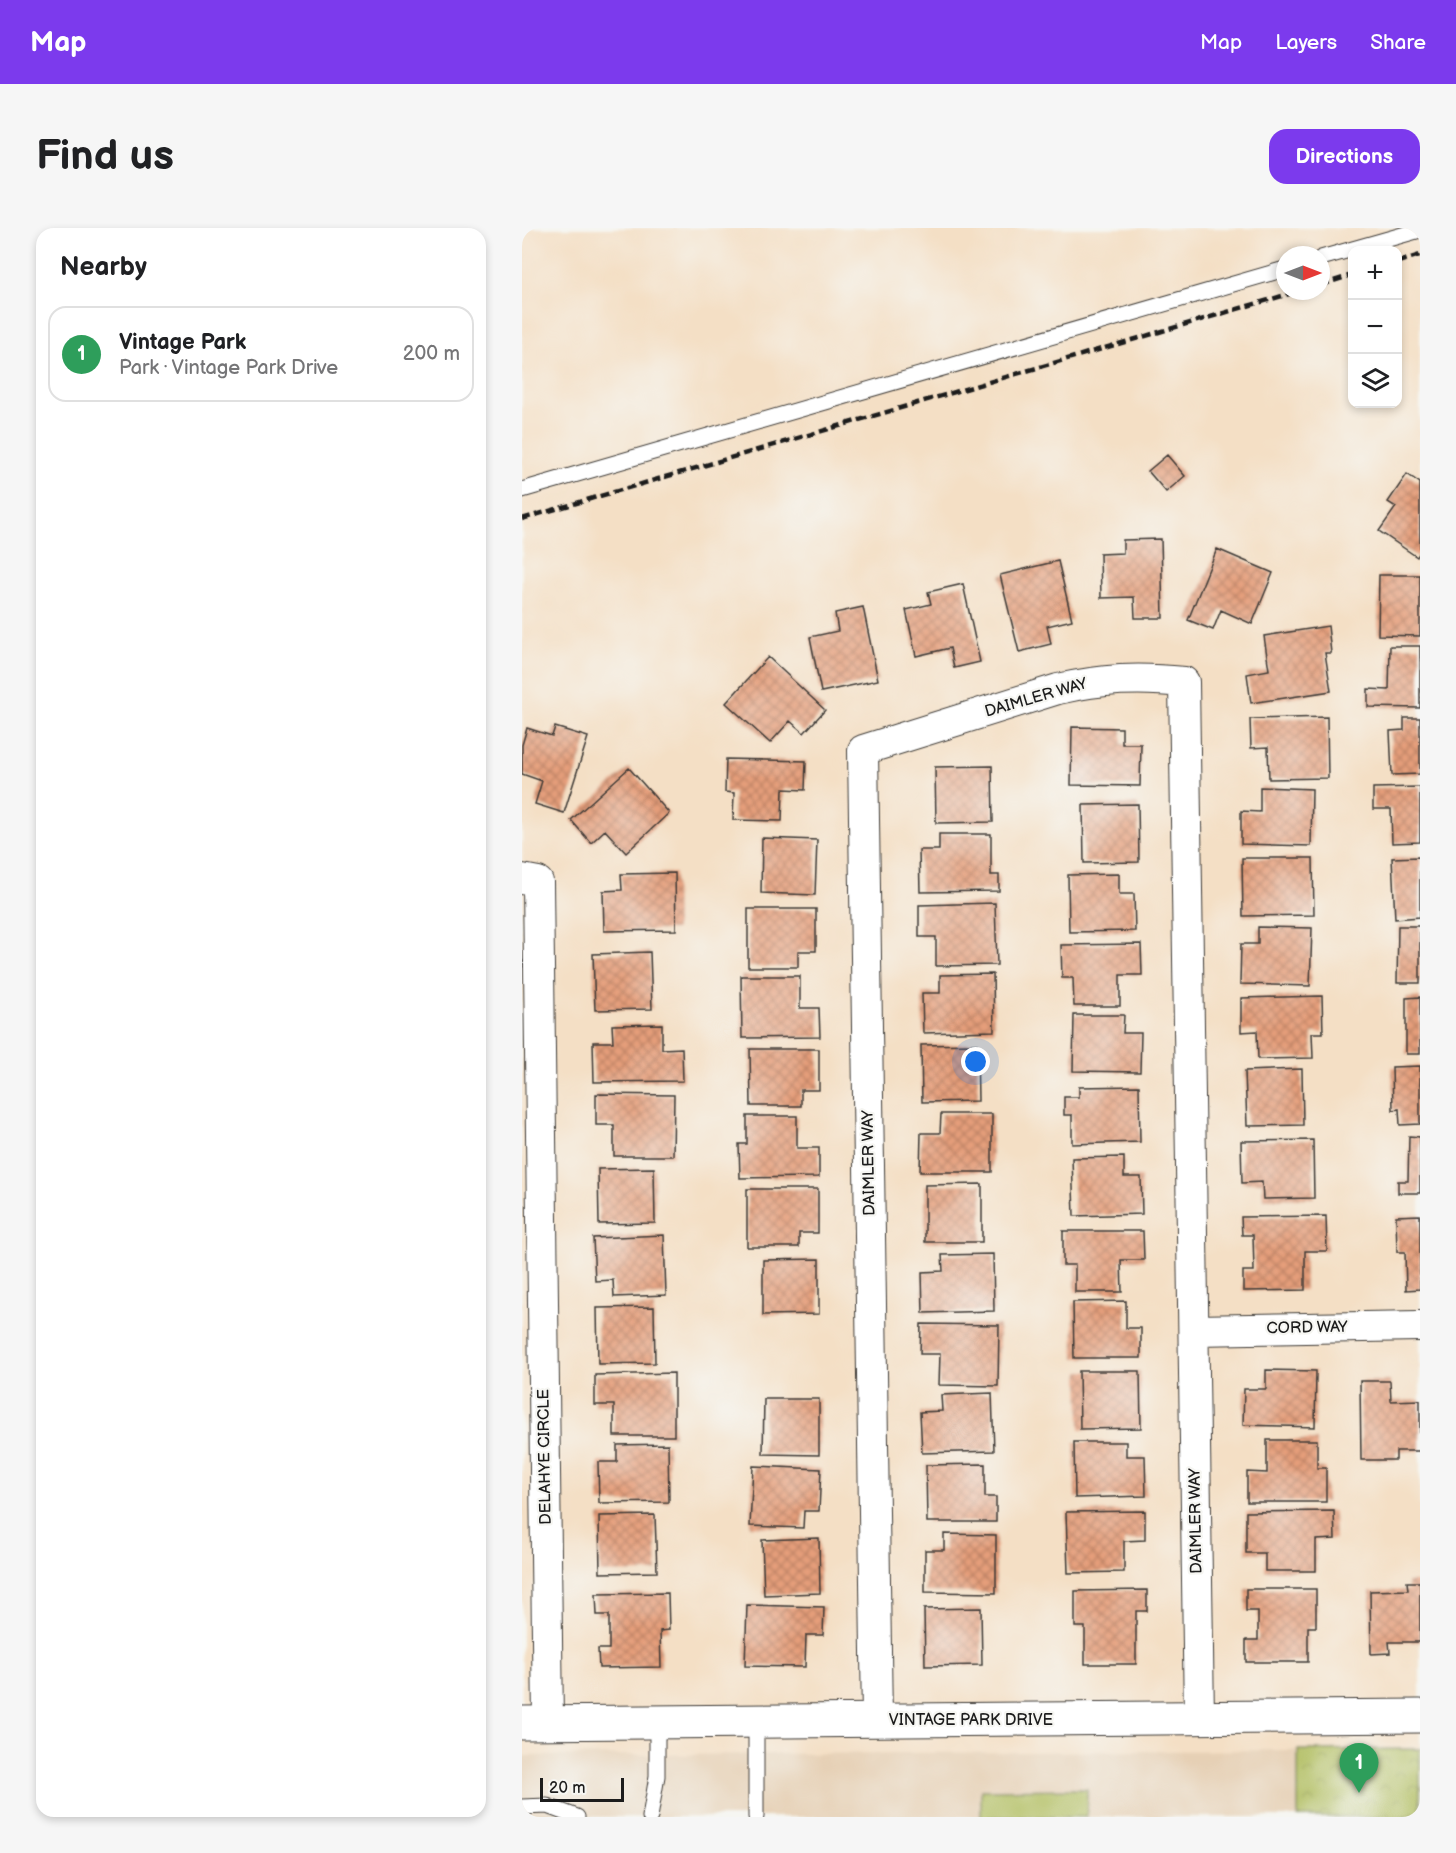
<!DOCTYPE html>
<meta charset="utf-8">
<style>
:root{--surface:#fff;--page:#f6f6f6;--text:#202124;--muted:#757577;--line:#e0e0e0;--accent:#7c3aed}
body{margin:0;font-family:"Balsamiq Sans",sans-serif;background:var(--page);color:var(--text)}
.controls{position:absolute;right:18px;top:18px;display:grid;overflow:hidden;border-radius:12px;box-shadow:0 3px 9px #0003}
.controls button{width:54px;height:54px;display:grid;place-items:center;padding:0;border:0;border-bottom:2px solid var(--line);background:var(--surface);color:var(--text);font:30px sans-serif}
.compass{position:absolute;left:754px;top:18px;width:54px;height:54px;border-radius:50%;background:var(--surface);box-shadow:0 3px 9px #0003;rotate:90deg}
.scale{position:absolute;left:18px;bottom:15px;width:84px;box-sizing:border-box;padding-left:6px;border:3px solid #1c1c1c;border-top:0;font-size:16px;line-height:21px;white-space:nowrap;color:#1c1c1c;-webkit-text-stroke:4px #f6f6f2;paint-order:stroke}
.you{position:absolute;left:454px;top:834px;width:21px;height:21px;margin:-15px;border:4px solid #fff;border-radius:50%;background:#1a73e8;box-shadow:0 0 0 9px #1a73e833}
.badge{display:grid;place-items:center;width:39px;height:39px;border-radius:50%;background:var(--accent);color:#fff;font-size:20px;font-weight:700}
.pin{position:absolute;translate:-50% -50px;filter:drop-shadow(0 2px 3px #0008)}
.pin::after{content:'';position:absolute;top:32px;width:21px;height:18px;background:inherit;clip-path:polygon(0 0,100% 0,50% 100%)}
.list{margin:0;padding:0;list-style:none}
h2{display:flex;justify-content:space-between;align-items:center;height:78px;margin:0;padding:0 24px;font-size:26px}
h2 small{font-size:20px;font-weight:400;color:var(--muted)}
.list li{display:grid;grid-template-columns:39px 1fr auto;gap:18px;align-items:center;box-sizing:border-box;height:96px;margin:0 12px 12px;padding:0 12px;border:2px solid var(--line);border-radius:18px}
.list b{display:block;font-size:22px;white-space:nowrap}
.list p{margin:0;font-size:20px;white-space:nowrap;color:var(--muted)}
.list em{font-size:20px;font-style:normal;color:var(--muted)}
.icon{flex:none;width:33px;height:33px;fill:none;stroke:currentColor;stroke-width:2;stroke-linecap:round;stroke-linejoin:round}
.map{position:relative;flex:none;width:898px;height:1589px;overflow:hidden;border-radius:18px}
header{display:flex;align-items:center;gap:36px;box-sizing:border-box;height:84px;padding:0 30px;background:var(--accent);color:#fff}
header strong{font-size:28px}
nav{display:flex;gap:33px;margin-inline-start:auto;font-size:21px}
.intro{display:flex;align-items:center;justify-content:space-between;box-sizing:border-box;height:144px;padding:0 36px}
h1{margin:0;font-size:42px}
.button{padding:15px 27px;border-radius:18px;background:var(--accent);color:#fff;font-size:21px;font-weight:700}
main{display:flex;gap:36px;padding:0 36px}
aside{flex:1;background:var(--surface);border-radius:18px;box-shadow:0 3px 9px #0003}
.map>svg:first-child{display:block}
.built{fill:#e6d0b5}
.green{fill:#b0bd5f;stroke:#666c3e;stroke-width:1.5}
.park{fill:url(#park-crowns);stroke:#666c3e;stroke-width:1.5}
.building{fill:url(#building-cross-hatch)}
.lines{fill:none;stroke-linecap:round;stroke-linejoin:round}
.service-casing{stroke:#3c3935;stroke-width:17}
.minor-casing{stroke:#3c3935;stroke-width:32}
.tertiary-casing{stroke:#3c3935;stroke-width:35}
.service{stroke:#fff;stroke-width:15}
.minor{stroke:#fff;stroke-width:30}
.tertiary{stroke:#fff;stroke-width:33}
.rail{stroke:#1c1c1c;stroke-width:4.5;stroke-dasharray:9 4.5;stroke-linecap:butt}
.labels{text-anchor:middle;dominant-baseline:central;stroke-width:4.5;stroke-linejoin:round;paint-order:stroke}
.street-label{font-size:16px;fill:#1c1c1c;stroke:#f6f6f2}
</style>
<header>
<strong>Map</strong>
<nav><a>Map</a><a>Layers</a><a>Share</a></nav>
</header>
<div class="intro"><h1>Find us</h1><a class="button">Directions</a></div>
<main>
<aside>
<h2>Nearby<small></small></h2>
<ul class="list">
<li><span class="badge" style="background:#2e9e5b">1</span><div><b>Vintage Park</b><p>Park · Vintage Park Drive</p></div><em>200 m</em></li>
</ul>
</aside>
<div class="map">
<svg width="898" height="1589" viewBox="0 0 898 1589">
<defs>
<pattern id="park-crowns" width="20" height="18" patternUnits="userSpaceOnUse" patternTransform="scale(1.5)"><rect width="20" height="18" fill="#b0bd5f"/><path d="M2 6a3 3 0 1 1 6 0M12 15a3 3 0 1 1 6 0" fill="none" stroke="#97a252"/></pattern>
<pattern id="building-cross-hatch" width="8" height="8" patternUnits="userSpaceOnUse" patternTransform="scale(1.5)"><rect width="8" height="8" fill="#e59e7a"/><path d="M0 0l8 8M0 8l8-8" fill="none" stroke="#b98063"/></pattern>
</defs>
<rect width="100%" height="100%" fill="#f6f6f2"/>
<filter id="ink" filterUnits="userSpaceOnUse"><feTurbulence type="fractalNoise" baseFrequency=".0167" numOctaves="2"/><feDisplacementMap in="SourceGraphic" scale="12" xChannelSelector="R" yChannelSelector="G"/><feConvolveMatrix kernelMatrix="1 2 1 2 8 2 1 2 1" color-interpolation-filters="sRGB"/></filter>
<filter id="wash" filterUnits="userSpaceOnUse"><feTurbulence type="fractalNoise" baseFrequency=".008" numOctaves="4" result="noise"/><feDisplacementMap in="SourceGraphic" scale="24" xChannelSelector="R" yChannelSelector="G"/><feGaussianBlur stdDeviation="1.35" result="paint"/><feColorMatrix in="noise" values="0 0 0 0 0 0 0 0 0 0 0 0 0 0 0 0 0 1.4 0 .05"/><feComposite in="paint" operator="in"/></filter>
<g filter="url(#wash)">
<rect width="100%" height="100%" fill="#f4dfc5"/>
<path class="built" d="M 776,1522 L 776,1589 L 0,1589 L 0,1528 Z"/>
<path class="green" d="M 565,1561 L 565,1589 L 459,1589 L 459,1562 Z"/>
<path class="park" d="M 898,1521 L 898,1589 L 776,1589 L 776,1522 Z"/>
<g id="blocks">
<path class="building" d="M 645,227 L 663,248 L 644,264 L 626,243 Z
M 885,246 L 898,255 L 898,324 L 895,329 L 857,303 L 874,279 L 866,274 Z
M 639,311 L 641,390 L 613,390 L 612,369 L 579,370 L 578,326 L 601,325 L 601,312 Z
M 695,321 L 751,345 L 730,396 L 699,382 L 691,402 L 666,392 Z
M 536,333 L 550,392 L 525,398 L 529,416 L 497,424 L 478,347 Z
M 857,347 L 898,347 L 898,408 L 856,407 Z
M 441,356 L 458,434 L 432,440 L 428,420 L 394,428 L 384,382 L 409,376 L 406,364 Z
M 341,379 L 356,452 L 299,464 L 288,409 L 316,403 L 313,385 Z
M 806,398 L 809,425 L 803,425 L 809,463 L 729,475 L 725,446 L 747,442 L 742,408 Z
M 868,418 L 898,418 L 898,480 L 846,479 L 846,461 L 867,462 Z
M 246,429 L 303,482 L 282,505 L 268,493 L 248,515 L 204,475 Z
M 805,489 L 806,550 L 747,551 L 746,519 L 729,520 L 728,491 Z
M 882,490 L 898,490 L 898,546 L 870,547 L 868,503 L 882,502 Z
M 33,499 L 66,509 L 42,585 L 13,576 L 20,553 L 0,546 L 0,517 L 5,500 L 30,508 Z
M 550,499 L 600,500 L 600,516 L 619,516 L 618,558 L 549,557 Z
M 204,531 L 284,533 L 283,562 L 261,561 L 260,593 L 211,592 L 212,565 L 203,564 Z
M 470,538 L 471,594 L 414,595 L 413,539 Z
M 107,540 L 147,585 L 104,625 L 83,602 L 69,615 L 49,592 Z
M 738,559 L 790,561 L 789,618 L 719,616 L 719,583 L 738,584 Z
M 898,559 L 898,614 L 870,615 L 869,581 L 851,581 L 851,560 Z
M 616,576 L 617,634 L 562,635 L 561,577 Z
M 417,606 L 469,606 L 469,647 L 477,647 L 477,663 L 398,664 L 397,622 L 417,622 Z
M 240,610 L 295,612 L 293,667 L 239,665 Z
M 898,629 L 898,689 L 873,691 L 870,630 Z
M 720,630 L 791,630 L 792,687 L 721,688 Z
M 153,645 L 154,702 L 82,703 L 81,663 L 100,662 L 99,646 Z
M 597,646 L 597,666 L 612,666 L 613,703 L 547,704 L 546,647 Z
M 473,675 L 475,737 L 414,738 L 414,709 L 397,709 L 397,677 Z
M 226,681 L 294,681 L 294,723 L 276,723 L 276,739 L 226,739 Z
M 876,698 L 898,698 L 898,755 L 875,755 Z
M 736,699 L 790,700 L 788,758 L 718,756 L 719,716 L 736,716 Z
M 619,716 L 620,747 L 598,747 L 598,778 L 552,778 L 551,750 L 540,750 L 539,717 Z
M 128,724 L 130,781 L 73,782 L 71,726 Z
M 471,746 L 472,803 L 401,805 L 400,765 L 418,765 L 418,747 Z
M 219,748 L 278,748 L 278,780 L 297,780 L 298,809 L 220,810 Z
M 800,768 L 801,805 L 790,805 L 791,830 L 736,831 L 735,803 L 719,804 L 719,770 Z
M 898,769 L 898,826 L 884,826 L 884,770 Z
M 552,787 L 602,787 L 601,805 L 619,805 L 618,844 L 551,843 Z
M 140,796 L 140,821 L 160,820 L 161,853 L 72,854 L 71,814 L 91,814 L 90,797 Z
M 455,816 L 456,873 L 400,874 L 399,817 Z
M 228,821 L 297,821 L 297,862 L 279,862 L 279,878 L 229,878 Z
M 898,838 L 898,896 L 878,897 L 877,881 L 871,882 L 870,839 Z
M 780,841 L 781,897 L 725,898 L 723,843 Z
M 617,858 L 618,914 L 550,916 L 550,887 L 542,887 L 542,869 L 557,869 L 557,859 Z
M 74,866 L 152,867 L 151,928 L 92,928 L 92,897 L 74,897 Z
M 419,886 L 470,886 L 470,944 L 398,944 L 399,905 L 418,905 Z
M 225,888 L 275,888 L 275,920 L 297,920 L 297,949 L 218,950 L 217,916 L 225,916 Z
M 887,908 L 898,909 L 898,965 L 876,965 L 876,953 L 886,953 Z
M 791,912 L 792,970 L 741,971 L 740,954 L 720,955 L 719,913 Z
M 602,929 L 602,949 L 619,949 L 620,986 L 552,988 L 550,930 Z
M 132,940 L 133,995 L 77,996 L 76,941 Z
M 460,956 L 460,1014 L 403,1014 L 403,957 Z
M 225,961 L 296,961 L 296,1005 L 277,1005 L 277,1019 L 225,1019 Z
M 898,987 L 898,1061 L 884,1062 L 883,1024 L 875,1024 L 874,988 Z
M 804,988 L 805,1023 L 783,1023 L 783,1062 L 721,1063 L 721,1043 L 732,1043 L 731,1007 L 720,1007 L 719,989 Z
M 541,1003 L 621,1003 L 622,1032 L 599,1032 L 600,1064 L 553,1064 L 553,1037 L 541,1037 Z
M 142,1007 L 144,1067 L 92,1069 L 91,1052 L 73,1053 L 71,1010 Z
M 471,1026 L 472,1083 L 401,1085 L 400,1044 L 421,1043 L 420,1027 Z
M 297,1031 L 297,1086 L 241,1087 L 241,1032 Z
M 604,1073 L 604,1100 L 619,1100 L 619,1130 L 552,1130 L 551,1074 Z
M 132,1079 L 133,1135 L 76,1136 L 75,1080 Z
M 399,1096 L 477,1097 L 476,1158 L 417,1157 L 418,1126 L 398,1126 Z
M 744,1142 L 794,1143 L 793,1199 L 721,1197 L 722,1161 L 744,1161 Z
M 557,1143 L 618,1143 L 619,1200 L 558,1201 Z
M 152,1145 L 152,1208 L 92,1208 L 92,1177 L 73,1177 L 73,1147 Z
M 838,1153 L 868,1153 L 869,1173 L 898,1172 L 898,1223 L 874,1223 L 874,1232 L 839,1232 Z
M 470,1165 L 472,1223 L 400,1225 L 398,1184 L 420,1183 L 419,1167 Z
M 242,1171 L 297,1171 L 297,1227 L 241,1226 Z
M 745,1212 L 795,1212 L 795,1240 L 804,1240 L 804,1274 L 725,1274 L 725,1244 L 745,1245 Z
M 552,1214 L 604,1214 L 604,1228 L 623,1228 L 624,1268 L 553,1270 Z
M 146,1216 L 147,1274 L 77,1275 L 76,1234 L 95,1234 L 95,1217 Z
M 463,1236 L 463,1269 L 474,1269 L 474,1294 L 405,1294 L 404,1237 Z
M 231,1238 L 299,1241 L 297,1283 L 282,1283 L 281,1300 L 228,1298 Z
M 623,1283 L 623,1312 L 602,1313 L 602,1344 L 546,1345 L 544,1284 Z
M 812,1283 L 813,1311 L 794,1312 L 794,1343 L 743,1343 L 743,1325 L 724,1325 L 724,1284 Z
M 133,1287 L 135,1344 L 78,1345 L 77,1288 Z
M 422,1306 L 474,1307 L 474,1365 L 403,1364 L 403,1322 L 422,1322 Z
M 297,1310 L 298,1365 L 242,1367 L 240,1312 Z
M 885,1354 L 898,1354 L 898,1414 L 867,1414 L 868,1425 L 849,1426 L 848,1363 L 886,1362 Z
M 724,1361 L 794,1361 L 794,1399 L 786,1399 L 786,1434 L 724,1434 L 724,1412 L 736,1412 L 736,1383 L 724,1383 Z
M 625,1362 L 625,1383 L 614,1383 L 614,1436 L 563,1436 L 563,1399 L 553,1399 L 553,1363 Z
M 146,1365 L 147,1402 L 138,1403 L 139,1439 L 77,1440 L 76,1421 L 87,1421 L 87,1387 L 75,1387 L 74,1366 Z
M 225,1377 L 302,1379 L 301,1407 L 284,1407 L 283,1439 L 223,1438 Z
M 459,1380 L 460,1437 L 403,1438 L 402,1381 Z"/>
</g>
</g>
<g filter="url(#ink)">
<use href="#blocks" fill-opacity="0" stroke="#3c3935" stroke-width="1.5"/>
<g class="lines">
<defs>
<path id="service" d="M 799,30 L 898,2
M 0,262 L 763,41
M 234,1493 L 234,1589
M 0,1579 L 25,1578 L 55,1589
M 128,1589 L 135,1548 L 135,1494"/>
<path id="minor" d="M 0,651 L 16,654 L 26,1495
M 672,1102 L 898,1098
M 355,1492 L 341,522 L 536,461 C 580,451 616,449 662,454 L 677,1490"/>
<path id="tertiary" d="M 0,1495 L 898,1488"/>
</defs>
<use href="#service" class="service-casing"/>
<use href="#minor" class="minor-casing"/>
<use href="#tertiary" class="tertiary-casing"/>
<use href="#service" class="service"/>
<use href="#minor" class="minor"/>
<use href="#tertiary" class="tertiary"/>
<path class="rail" d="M 876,34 L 898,27
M 799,57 L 830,47
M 0,291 L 777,63"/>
</g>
</g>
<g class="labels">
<g class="street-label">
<text transform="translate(514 470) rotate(-16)">DAIMLER WAY</text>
<text transform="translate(347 935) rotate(-91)">DAIMLER WAY</text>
<text transform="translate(785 1100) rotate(-1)">CORD WAY</text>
<text transform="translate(23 1229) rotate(-91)">DELAHYE CIRCLE</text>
<text transform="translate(674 1293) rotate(-91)">DAIMLER WAY</text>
<text x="449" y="1492">VINTAGE PARK DRIVE</text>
</g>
</g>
</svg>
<div class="controls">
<button>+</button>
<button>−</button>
<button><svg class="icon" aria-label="layers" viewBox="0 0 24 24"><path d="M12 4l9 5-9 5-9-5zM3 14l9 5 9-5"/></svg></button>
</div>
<svg class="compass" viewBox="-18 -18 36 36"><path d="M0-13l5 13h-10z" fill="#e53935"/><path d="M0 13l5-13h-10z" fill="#757577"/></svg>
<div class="scale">20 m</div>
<div class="you"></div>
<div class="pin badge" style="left:837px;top:1565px;background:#2e9e5b">1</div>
</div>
</main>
